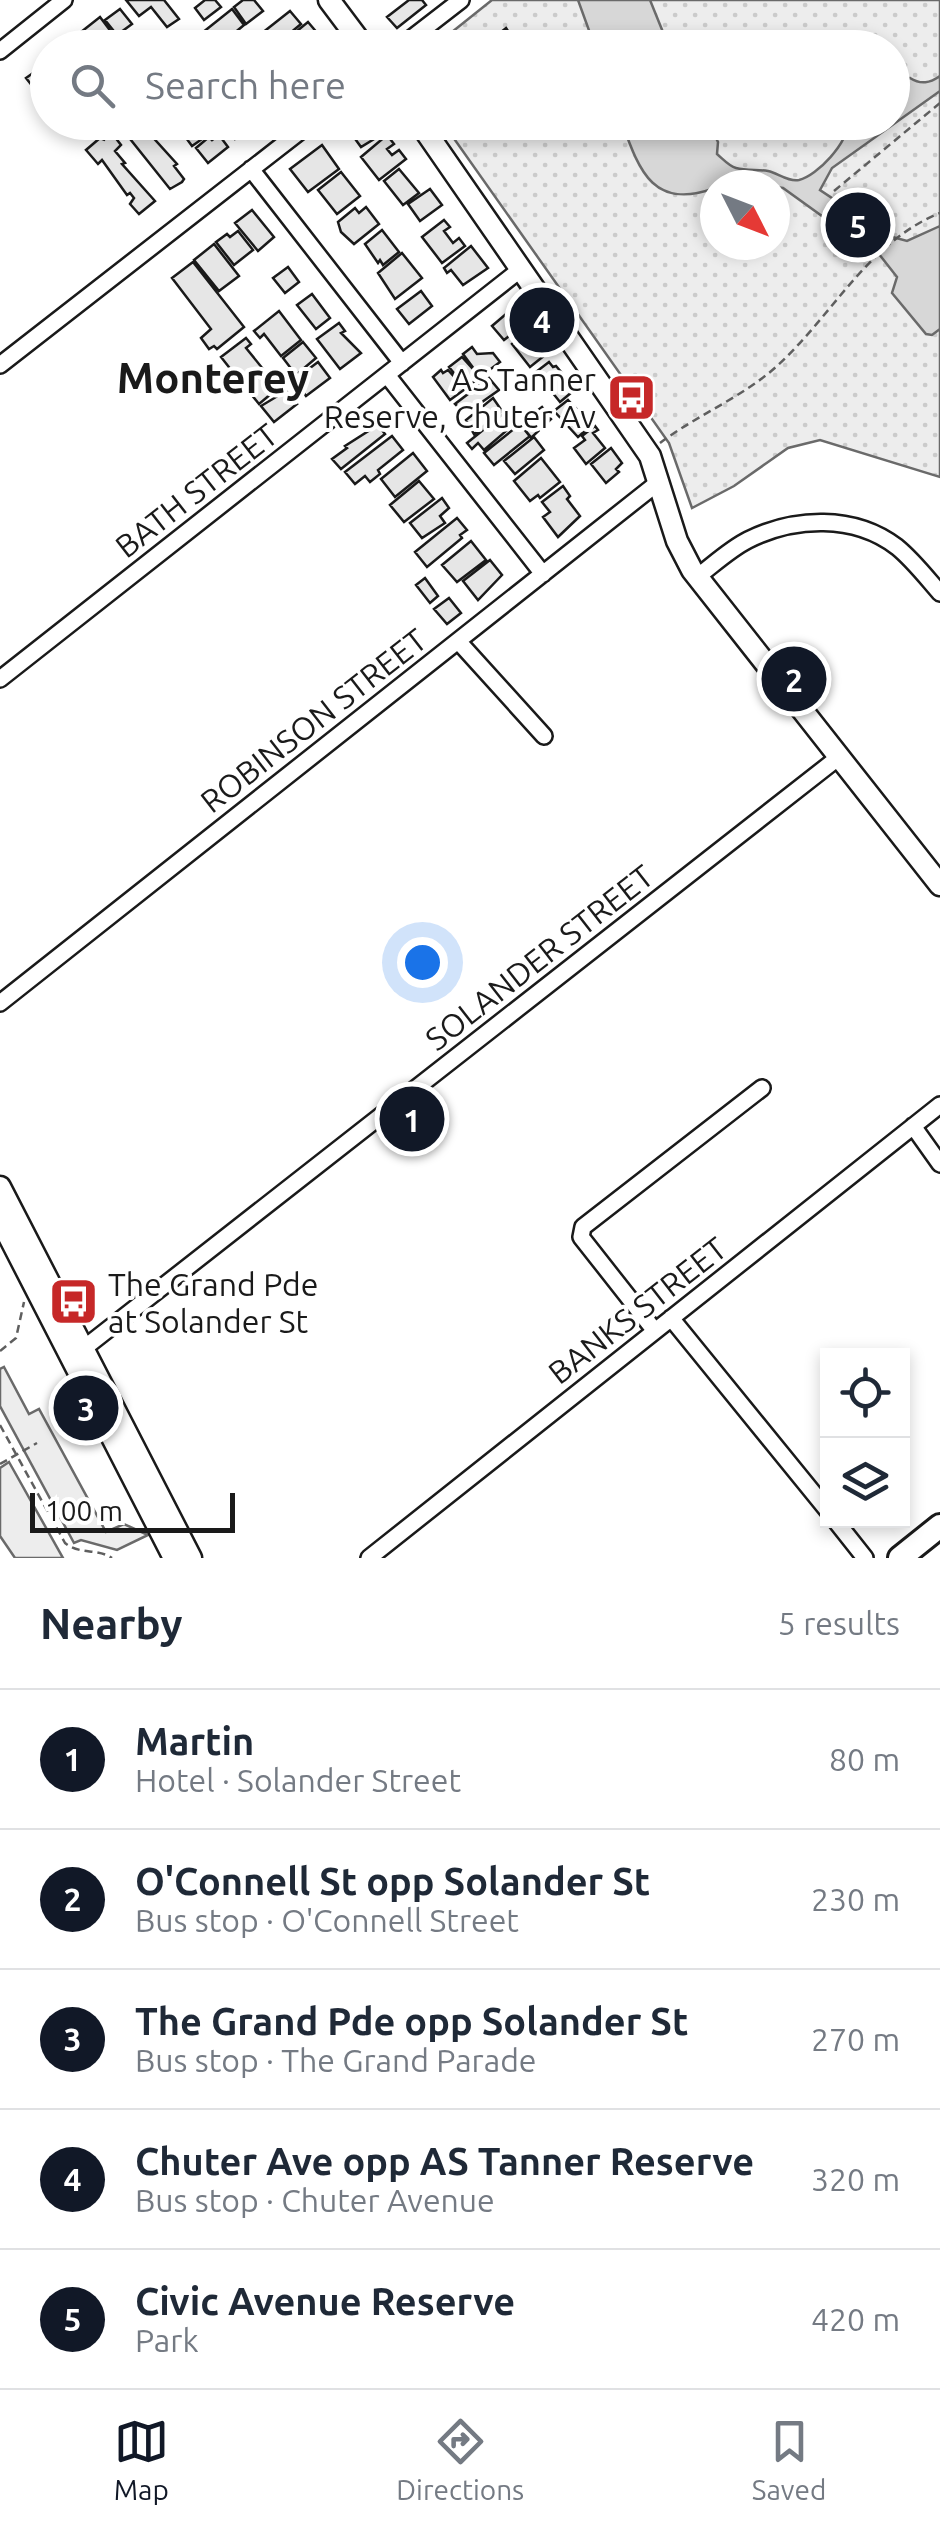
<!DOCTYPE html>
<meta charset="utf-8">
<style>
:root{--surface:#fff;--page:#f6f6f7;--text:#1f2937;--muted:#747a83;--line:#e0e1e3;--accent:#111827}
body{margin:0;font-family:Ubuntu,sans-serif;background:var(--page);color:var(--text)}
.controls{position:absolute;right:30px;bottom:30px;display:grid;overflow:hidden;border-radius:0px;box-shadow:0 5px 15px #0003}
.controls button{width:90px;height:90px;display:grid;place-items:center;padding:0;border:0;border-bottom:2px solid var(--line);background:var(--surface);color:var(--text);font:50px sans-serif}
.compass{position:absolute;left:700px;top:170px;width:90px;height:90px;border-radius:50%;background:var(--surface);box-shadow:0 5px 15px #0003;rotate:132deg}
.scale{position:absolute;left:30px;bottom:25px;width:205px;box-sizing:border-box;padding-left:10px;border:5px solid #1a1a1a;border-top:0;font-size:28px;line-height:35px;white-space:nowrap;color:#1a1a1a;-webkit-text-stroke:8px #fff;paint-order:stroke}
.you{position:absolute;left:422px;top:962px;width:35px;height:35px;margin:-25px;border:8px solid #fff;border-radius:50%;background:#1a73e8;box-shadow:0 0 0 15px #1a73e833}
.badge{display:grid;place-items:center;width:65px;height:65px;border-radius:50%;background:var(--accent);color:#fff;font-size:32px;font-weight:700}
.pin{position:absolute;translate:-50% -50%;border:5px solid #fff;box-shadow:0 2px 10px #0006}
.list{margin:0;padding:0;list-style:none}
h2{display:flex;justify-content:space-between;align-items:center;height:130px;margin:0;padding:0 40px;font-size:42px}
h2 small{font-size:32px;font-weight:400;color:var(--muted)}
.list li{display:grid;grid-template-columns:65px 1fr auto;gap:30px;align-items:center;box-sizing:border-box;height:140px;padding:0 40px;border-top:2px solid var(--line)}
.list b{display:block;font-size:38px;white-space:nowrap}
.list p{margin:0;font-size:32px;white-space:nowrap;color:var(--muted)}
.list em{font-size:32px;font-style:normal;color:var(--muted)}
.icon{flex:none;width:55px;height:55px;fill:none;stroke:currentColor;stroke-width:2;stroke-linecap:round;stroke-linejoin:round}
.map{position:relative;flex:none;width:940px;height:1558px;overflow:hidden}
.search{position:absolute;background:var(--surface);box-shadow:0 5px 15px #0003;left:30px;right:30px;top:30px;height:110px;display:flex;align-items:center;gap:25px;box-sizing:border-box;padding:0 35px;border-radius:55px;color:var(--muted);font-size:38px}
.sheet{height:830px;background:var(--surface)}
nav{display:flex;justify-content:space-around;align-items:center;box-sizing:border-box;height:140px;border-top:2px solid var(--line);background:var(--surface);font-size:28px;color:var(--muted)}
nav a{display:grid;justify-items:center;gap:5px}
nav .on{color:var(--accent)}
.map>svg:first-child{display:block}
.built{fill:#ededed;stroke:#6a6a6a;stroke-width:2.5}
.park{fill:url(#park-dots);stroke:#6a6a6a;stroke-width:2.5;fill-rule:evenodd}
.water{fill:#d7d7d7;stroke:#6a6a6a;stroke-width:2.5}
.building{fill:#e6e6e6;stroke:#1a1a1a;stroke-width:2.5}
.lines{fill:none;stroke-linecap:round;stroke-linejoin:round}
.minor-casing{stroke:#1a1a1a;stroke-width:20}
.major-casing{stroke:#1a1a1a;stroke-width:25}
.highway-casing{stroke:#1a1a1a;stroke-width:28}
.path{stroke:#5f5f5f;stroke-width:2.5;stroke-dasharray:8 5;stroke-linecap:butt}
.minor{stroke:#fff;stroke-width:15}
.major{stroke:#fff;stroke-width:20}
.highway{stroke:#fff;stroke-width:22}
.labels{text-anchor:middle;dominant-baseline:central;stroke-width:8;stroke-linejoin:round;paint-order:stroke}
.poi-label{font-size:32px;fill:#1a1a1a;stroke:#fff;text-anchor:end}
.street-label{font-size:32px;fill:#1a1a1a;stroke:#fff}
.district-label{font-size:42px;font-weight:bold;fill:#1a1a1a;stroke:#fff}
</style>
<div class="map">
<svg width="940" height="1558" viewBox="0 0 940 1558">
<defs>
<pattern id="park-dots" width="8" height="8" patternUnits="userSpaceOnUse" patternTransform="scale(2.5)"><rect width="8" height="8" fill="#ededed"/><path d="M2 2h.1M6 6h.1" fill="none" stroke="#cbcbcb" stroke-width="1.8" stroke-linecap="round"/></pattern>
</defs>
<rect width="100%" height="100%" fill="#fff"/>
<path class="built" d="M 4,1367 L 29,1414 L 39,1409 L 106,1532 L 124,1524 L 148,1535 L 117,1550 L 81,1540 L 74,1543 L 0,1406 L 0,1369 Z
M 9,1462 L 63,1558 L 15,1558 L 0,1536 L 0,1468 Z"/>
<path class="park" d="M 492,0 L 940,0 L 940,477 L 820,440 L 788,448 L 734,486 L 692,508 L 669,443 L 443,123 L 892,122 L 892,48 L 432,48 ZM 715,185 L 775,185 L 775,245 L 715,245 Z"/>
<path class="water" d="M 578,0 L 650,0 L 669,47 L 595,47 Z
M 940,76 L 940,91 L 832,168 L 820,190 L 889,236 L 907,241 L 940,226 L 940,329 L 932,335 L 926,334 L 892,293 L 897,277 L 875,249 L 859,236 L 833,219 L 822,216 L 783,188 L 744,183 L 715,185 L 715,188 C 654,210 640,173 622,123 L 708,123 L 718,142 L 717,154 C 723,159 729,166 736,168 C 747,171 758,169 768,171 C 778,173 788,182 799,180 C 817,176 849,142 847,123 L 892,122 L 895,85 L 910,78 C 921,85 930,83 940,76 Z"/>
<path class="building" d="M 126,0 L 164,0 L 179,19 L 167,27 L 151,7 L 139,16 Z
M 205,0 L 215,0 L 221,7 L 204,20 L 195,8 Z
M 243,0 L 254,0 L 263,11 L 246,24 L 234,7 Z
M 409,0 L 422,0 L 426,5 L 397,28 L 387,17 Z
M 120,9 L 132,24 L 117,35 L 105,20 Z
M 232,9 L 244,25 L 226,40 L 232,48 L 214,48 L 202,33 Z
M 290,11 L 301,24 L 283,39 L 279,35 L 259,48 L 243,48 Z
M 100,17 L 118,41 L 110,48 L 85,48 L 76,36 Z
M 308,22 L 319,35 L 304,48 L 291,48 L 286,40 Z
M 506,28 L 519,48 L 481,48 Z
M 36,71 L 39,73 L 43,71 L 48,77 L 48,106 L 26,78 Z
M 122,122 L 152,122 L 156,127 L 149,133 L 177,164 L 174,166 L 184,179 L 182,182 L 170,189 L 119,125 Z
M 204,122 L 212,132 L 192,146 L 181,131 L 191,122 Z
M 224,122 L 250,122 L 252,125 L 235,139 Z
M 382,122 L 387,131 L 361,147 L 348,129 L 354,122 Z
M 108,128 L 121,145 L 115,151 L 125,163 L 122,164 L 155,201 L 139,214 L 130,204 L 134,198 L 130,193 L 127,195 L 102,160 L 98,164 L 86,150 L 100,138 L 105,140 L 100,134 Z
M 219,135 L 228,147 L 208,163 L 196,148 L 209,137 L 212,140 Z
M 387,135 L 394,144 L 387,149 L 392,155 L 399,150 L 406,159 L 379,180 L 361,157 Z
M 322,145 L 339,169 L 308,192 L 290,169 Z
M 399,169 L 419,193 L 403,205 L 384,181 Z
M 341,172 L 360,196 L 337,214 L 318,190 Z
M 430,189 L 442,205 L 420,221 L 408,204 Z
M 366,207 L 379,224 L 354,244 L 341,232 L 338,222 L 355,208 L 359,213 Z
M 252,210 L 274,237 L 258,251 L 235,223 Z
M 444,220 L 450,227 L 444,231 L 453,243 L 459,238 L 465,246 L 442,263 L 422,237 Z
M 382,230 L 399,252 L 383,265 L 380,260 L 378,263 L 365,244 Z
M 238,231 L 253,250 L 234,265 L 216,242 L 227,234 L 230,237 Z
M 214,244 L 239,276 L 219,291 L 194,260 Z
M 471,246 L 488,268 L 463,285 L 451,270 L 447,273 L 444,268 Z
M 402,253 L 422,278 L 395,299 L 378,273 Z
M 193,262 L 244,327 L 217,349 L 214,346 L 209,349 L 201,338 L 211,329 L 172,278 Z
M 288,267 L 299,282 L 285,293 L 273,278 Z
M 421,291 L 432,306 L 409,324 L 397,309 Z
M 312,294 L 330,318 L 316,329 L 297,305 Z
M 512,309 L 522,326 L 504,340 L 492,326 Z
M 279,311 L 301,340 L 281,356 L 264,334 L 260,338 L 254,331 Z
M 339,323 L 345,331 L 341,333 L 361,353 L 340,369 L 317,339 Z
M 528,331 L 545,355 L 530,367 L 512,344 Z
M 246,338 L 251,344 L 246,348 L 263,369 L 243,385 L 221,357 Z
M 303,342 L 316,358 L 296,375 L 283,358 Z
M 472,347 L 477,354 L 493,353 L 500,362 L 480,377 L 463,354 Z
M 462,357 L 480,377 L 466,388 L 449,367 Z
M 318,362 L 330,378 L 306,396 L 294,380 Z
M 549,362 L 553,367 L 556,366 L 562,373 L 558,376 L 572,392 L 560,402 L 536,372 Z
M 441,370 L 443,373 L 448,370 L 465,389 L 450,400 L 433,377 Z
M 265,372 L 278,388 L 259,404 L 246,388 Z
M 489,378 L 499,390 L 472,409 L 468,405 L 461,410 L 455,404 Z
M 286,391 L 297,404 L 274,422 L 261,406 Z
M 493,398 L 502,411 L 474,434 L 466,420 Z
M 568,400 L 592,425 L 578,437 L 554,411 Z
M 542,407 L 551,419 L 531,438 L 520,424 Z
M 503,414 L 512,426 L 484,450 L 478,443 L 472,449 L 467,443 Z
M 520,424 L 530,436 L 494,465 L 484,453 Z
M 378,425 L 385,434 L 341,469 L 332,459 L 347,448 L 345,446 Z
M 595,426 L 598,430 L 593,433 L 605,448 L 586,464 L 574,448 L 585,440 L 582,436 Z
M 392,436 L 403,450 L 378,470 L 380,474 L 370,482 L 365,476 L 355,484 L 345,472 Z
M 534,437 L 544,450 L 515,474 L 504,461 Z
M 611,448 L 622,463 L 616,469 L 619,472 L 606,483 L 591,464 Z
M 413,453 L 427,471 L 395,497 L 381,479 Z
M 541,458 L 560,482 L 540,498 L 538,495 L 530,501 L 514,481 Z
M 419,481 L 434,499 L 404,522 L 390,505 Z
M 563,486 L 570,496 L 567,499 L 580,516 L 558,537 L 543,517 L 550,512 L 542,502 Z
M 442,498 L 449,508 L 440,516 L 445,523 L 422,538 L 410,523 Z
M 457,518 L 467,530 L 460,535 L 462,538 L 427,567 L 415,552 Z
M 471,541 L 486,560 L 457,582 L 442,565 Z
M 490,560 L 502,575 L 478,600 L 463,581 Z
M 425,578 L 438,596 L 430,603 L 416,585 Z
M 449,598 L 461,613 L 447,624 L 434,609 Z"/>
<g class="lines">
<defs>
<path id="minor" d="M 399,48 L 461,0
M 0,51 L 64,0
M 251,169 L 402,363
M 0,365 L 312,122
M 387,375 L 543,574
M 697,577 C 713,565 730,549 748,540 C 794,517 854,514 897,547 C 913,560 926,577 940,593
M 458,641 L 544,736
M 0,679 L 521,269
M 0,1003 L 660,481
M 913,1126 L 940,1164
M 671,1318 L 828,1511
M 655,1331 L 581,1237 L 583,1227 L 762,1088
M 83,1349 L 839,757
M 835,1520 L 865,1558
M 369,1558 L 940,1105"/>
<path id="major" d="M 329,0 L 365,48
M 419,122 L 650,456 L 677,541 L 692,570 L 940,885
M 0,1187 L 191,1558
M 0,1219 L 174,1558"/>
<path id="highway" d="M 900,1558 L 940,1526"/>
</defs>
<use href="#minor" class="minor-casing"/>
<use href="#major" class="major-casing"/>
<use href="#highway" class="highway-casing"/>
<path class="path" d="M 834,191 L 940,103
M 660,443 C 697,415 743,397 777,366 C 833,315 868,242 940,213
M 0,1351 L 16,1338 L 24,1302
M 0,1425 L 65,1543 C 79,1555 97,1548 112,1558
M 0,1464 L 37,1443"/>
<use href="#minor" class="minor"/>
<use href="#major" class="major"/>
<use href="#highway" class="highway"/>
</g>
<defs>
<symbol id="bus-square" viewBox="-11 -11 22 22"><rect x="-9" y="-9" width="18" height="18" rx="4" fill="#c62828" stroke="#fff"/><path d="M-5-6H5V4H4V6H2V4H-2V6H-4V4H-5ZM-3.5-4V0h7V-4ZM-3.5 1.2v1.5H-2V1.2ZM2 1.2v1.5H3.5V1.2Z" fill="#fff"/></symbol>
</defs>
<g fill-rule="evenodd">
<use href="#bus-square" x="604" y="370" width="55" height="55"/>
<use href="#bus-square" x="46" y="1274" width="55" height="55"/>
</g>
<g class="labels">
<g class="poi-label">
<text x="596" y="379">AS Tanner<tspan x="596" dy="37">Reserve, Chuter Av</tspan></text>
<text x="108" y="1284" text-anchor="start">The Grand Pde<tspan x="108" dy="37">at Solander St</tspan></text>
</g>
<g class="street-label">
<text transform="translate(196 490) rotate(-38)">BATH STREET</text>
<text transform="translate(313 720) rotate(-38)">ROBINSON STREET</text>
<text transform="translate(539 957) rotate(-38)">SOLANDER STREET</text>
<text transform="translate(637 1310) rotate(-38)">BANKS STREET</text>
</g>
<g class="district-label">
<text x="213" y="377">Monterey</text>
</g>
</g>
</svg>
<div class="controls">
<button><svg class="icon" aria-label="locate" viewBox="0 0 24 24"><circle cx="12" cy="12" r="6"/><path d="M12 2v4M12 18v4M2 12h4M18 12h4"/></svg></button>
<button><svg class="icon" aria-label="layers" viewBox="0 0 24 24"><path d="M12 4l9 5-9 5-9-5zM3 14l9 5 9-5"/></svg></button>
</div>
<svg class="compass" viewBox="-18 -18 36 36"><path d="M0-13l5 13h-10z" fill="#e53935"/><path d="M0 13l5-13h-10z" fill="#747a83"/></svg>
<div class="scale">100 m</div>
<div class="you"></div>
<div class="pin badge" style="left:412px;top:1119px">1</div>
<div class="pin badge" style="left:794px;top:679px">2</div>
<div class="pin badge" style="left:86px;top:1408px">3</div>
<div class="pin badge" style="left:542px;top:320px">4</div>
<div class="pin badge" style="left:858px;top:225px">5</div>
<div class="search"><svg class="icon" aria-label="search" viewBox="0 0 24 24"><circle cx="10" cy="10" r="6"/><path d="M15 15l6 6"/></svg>Search here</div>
</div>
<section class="sheet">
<h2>Nearby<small>5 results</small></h2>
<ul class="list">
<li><span class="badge">1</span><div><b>Martin</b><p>Hotel · Solander Street</p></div><em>80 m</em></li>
<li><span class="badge">2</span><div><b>O'Connell St opp Solander St</b><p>Bus stop · O'Connell Street</p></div><em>230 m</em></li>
<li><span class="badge">3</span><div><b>The Grand Pde opp Solander St</b><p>Bus stop · The Grand Parade</p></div><em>270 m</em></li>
<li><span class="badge">4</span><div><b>Chuter Ave opp AS Tanner Reserve</b><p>Bus stop · Chuter Avenue</p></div><em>320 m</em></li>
<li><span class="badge">5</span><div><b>Civic Avenue Reserve</b><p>Park</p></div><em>420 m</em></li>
</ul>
</section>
<nav>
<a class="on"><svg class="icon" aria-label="map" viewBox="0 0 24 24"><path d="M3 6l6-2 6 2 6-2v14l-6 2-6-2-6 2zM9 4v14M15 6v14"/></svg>Map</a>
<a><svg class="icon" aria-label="directions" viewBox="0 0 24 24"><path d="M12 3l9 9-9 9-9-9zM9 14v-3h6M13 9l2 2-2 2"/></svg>Directions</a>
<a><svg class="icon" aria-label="saved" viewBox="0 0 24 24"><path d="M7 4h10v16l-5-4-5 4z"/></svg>Saved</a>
</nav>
